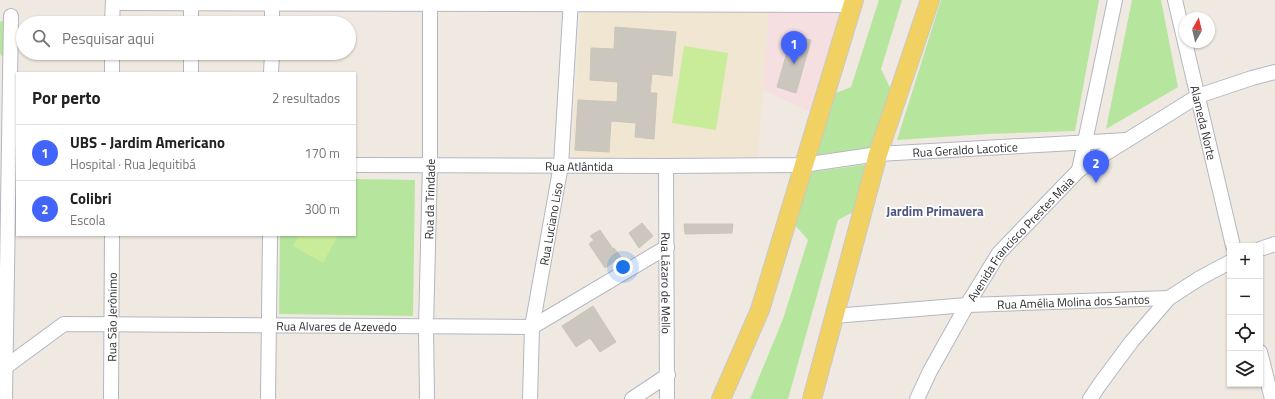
<!DOCTYPE html>
<html lang="pt">
<meta charset="utf-8">
<style>
:root{--surface:#fff;--page:#f6f6f6;--text:#222;--muted:#767676;--line:#e0e0e0;--accent:#4264fb}
body{margin:0;font-family:"Titillium Web",sans-serif;background:var(--page);color:var(--text)}
.controls{position:absolute;right:12px;bottom:12px;display:grid;overflow:hidden;border-radius:0px;box-shadow:0 1px 3px #0004}
.controls button{width:36px;height:36px;display:grid;place-items:center;padding:0;border:0;border-bottom:1px solid var(--line);background:var(--surface);color:var(--text);font:20px sans-serif}
.compass{position:absolute;left:1179px;top:12px;width:36px;height:36px;border-radius:50%;background:var(--surface);box-shadow:0 1px 3px #0004;rotate:8deg}
.you{position:absolute;left:623px;top:267px;width:14px;height:14px;margin:-10px;border:3px solid #fff;border-radius:50%;background:#1a73e8;box-shadow:0 0 0 6px #1a73e833}
.badge{display:grid;place-items:center;width:26px;height:26px;border-radius:50%;background:var(--accent);color:#fff;font-size:13px;font-weight:700}
.pin{position:absolute;translate:-50% -33px;filter:drop-shadow(0 1px 2px #0008)}
.pin::after{content:'';position:absolute;top:21px;width:14px;height:12px;background:inherit;clip-path:polygon(0 0,100% 0,50% 100%)}
.list{margin:0;padding:0;list-style:none}
h2{display:flex;justify-content:space-between;align-items:center;height:52px;margin:0;padding:0 16px;font-size:17px}
h2 small{font-size:13px;font-weight:400;color:var(--muted)}
.list li{display:grid;grid-template-columns:26px 1fr auto;gap:12px;align-items:center;box-sizing:border-box;height:56px;padding:0 16px;border-top:1px solid var(--line)}
.list b{display:block;font-size:15px;white-space:nowrap}
.list p{margin:0;font-size:13px;white-space:nowrap;color:var(--muted)}
.list em{font-size:13px;font-style:normal;color:var(--muted)}
.icon{flex:none;width:22px;height:22px;fill:none;stroke:currentColor;stroke-width:2;stroke-linecap:round;stroke-linejoin:round}
.map{position:relative;flex:none;width:1275px;height:399px;overflow:hidden}
.search{position:absolute;background:var(--surface);box-shadow:0 1px 3px #0004;left:16px;top:16px;width:340px;height:44px;display:flex;align-items:center;gap:10px;box-sizing:border-box;padding:0 14px;border-radius:22px;color:var(--muted);font-size:15px}
.panel{position:absolute;background:var(--surface);box-shadow:0 1px 3px #0004;left:16px;top:72px;width:340px;height:164px;border-radius:0px}
.map>svg:first-child{display:block}
.education{fill:#f0e6d1;fill-rule:evenodd}
.medical{fill:#f5dfe0}
.green{fill:#b6e59e}
.pitch{fill:#c9ec9a}
.building{fill:#cbc7bf;stroke:#cbc5ba}
.lines{fill:none;stroke-linecap:round;stroke-linejoin:round}
.minor-casing{stroke:#b4b7c1;stroke-width:16}
.major-casing{stroke:#c9c9c9;stroke-width:20}
.minor{stroke:#fff;stroke-width:14}
.major{stroke:#f2d163;stroke-width:18}
.labels{text-anchor:middle;dominant-baseline:central;stroke-width:3.5;stroke-linejoin:round;paint-order:stroke}
.street-label{font-size:12px;fill:#2e2e2e;stroke:#fff}
.neighbourhood-label{font-size:13px;font-weight:bold;fill:#4d5680;stroke:#fff}
</style>
<div class="map">
<svg width="1275" height="399" viewBox="0 0 1275 399">
<rect width="100%" height="100%" fill="#efe9e1"/>
<path class="education" d="M 769,11 L 757,163 L 571,159 L 581,12 ZM 615,28 L 676,32 L 672,76 L 652,75 L 612,76 ZM 617,91 L 657,93 L 654,139 L 635,137 L 636,123 L 616,121 ZM 578,100 L 612,102 L 608,152 L 575,150 Z"/>
<path class="medical" d="M 847,9 L 815,114 L 763,90 L 769,11 Z"/>
<path class="green" d="M 879,0 L 902,0 L 881,69 L 892,92 L 873,148 L 813,155 L 831,95 L 851,87 Z
M 941,0 L 1099,0 L 1075,131 L 987,134 L 897,140 Z
M 1132,0 L 1161,0 L 1178,87 L 1106,129 Z
M 4,20 L 4,59 L 0,54 L 0,22 Z
M 870,164 L 857,210 L 838,220 L 788,399 L 750,399 L 783,319 L 808,240 L 794,224 L 811,172 Z
M 355,179 L 415,180 L 413,316 L 279,314 L 280,235 L 355,235 Z"/>
<path class="pitch" d="M 684,46 L 728,53 L 716,130 L 672,123 Z
M 299,235 L 338,235 L 323,263 L 293,246 Z"/>
<path class="building" d="M 615,27 L 676,32 L 672,76 L 652,74 L 650,93 L 657,93 L 654,139 L 635,137 L 636,123 L 611,121 L 609,152 L 575,150 L 578,100 L 617,102 L 618,82 L 590,80 L 591,48 L 614,49 Z
M 792,35 L 811,40 L 796,93 L 777,87 Z
M 642,223 L 653,236 L 639,248 L 629,233 Z
M 684,224 L 733,224 L 732,233 L 685,234 Z
M 600,230 L 613,249 L 614,248 L 621,257 L 605,268 L 589,244 L 594,240 L 590,236 Z
M 593,306 L 616,342 L 600,352 L 590,338 L 576,347 L 562,326 Z"/>
<g class="lines">
<defs>
<g id="minor">
<path id="s1" d="M 1175,0 L 1233,246"/>
<path d="M 113,3 L 852,5"/>
<path d="M 191,3 L 191,23"/>
<path d="M 112,23 L 113,0"/>
<path d="M 272,23 L 272,0"/>
<path d="M 191,53 L 191,73"/>
<path d="M 112,73 L 112,53"/>
<path d="M 271,73 L 272,53"/>
<path id="s2" d="M 355,165 L 666,166 L 803,165 L 878,154 L 1127,140"/>
<path id="s3" d="M 666,166 L 667,399"/>
<path d="M 1079,170 L 1115,0"/>
<path d="M 1260,249 L 1275,244"/>
<path id="s4" d="M 834,316 L 967,305 L 1169,298"/>
<path d="M 1260,352 L 1272,399"/>
<path id="s5" d="M 0,371 L 64,324 L 532,327 L 667,247"/>
<path d="M 5,399 L 11,16"/>
<path id="s6" d="M 111,399 L 112,235"/>
<path d="M 268,399 L 270,235"/>
<path id="s7" d="M 427,399 L 426,327 L 430,165 L 430,0"/>
<path id="s8" d="M 530,399 L 532,327 L 561,165 L 571,0"/>
<path d="M 632,399 L 668,375"/>
<path id="s9" d="M 917,399 L 930,371 L 967,305 L 999,253 L 1079,170 L 1198,96 L 1252,78 L 1275,72"/>
<path d="M 1090,399 L 1100,384 L 1132,341 L 1169,298 L 1200,278 L 1230,262"/>
</g>
<path id="major" d="M 721,399 L 760,310 L 854,0
M 812,399 L 878,154 L 930,0"/>
</defs>
<use href="#minor" class="minor-casing"/>
<use href="#major" class="major-casing"/>
<use href="#minor" class="minor"/>
<use href="#major" class="major"/>
</g>
<g class="labels">
<g class="street-label">
<text stroke="none"><textPath href="#s1" startOffset="126">Alameda Norte</textPath></text>
<text stroke="none"><textPath href="#s2" startOffset="611">Rua Geraldo Lacotice</textPath></text>
<text stroke="none"><textPath href="#s2" startOffset="224">Rua Atlântida</textPath></text>
<text stroke="none"><textPath href="#s7" startOffset="200">Rua da Trindade</textPath></text>
<text stroke="none"><textPath href="#s8" startOffset="177">Rua Luciano Liso</textPath></text>
<text stroke="none"><textPath href="#s9" startOffset="192">Avenida Francisco Prestes Maia</textPath></text>
<text stroke="none"><textPath href="#s3" startOffset="117">Rua Lázaro de Mello</textPath></text>
<text stroke="none"><textPath href="#s4" startOffset="240">Rua Amélia Molina dos Santos</textPath></text>
<text stroke="none"><textPath href="#s6" startOffset="82">Rua São Jerônimo</textPath></text>
<text stroke="none"><textPath href="#s5" startOffset="352">Rua Alvares de Azevedo</textPath></text>
</g>
<g class="neighbourhood-label">
<text x="935" y="211">Jardim Primavera</text>
</g>
</g>
</svg>
<div class="controls">
<button>+</button>
<button>−</button>
<button><svg class="icon" aria-label="locate" viewBox="0 0 24 24"><circle cx="12" cy="12" r="6"/><path d="M12 2v4M12 18v4M2 12h4M18 12h4"/></svg></button>
<button><svg class="icon" aria-label="layers" viewBox="0 0 24 24"><path d="M12 4l9 5-9 5-9-5zM3 14l9 5 9-5"/></svg></button>
</div>
<svg class="compass" viewBox="-18 -18 36 36"><path d="M0-13l5 13h-10z" fill="#e53935"/><path d="M0 13l5-13h-10z" fill="#767676"/></svg>
<div class="you"></div>
<div class="pin badge" style="left:794px;top:64px">1</div>
<div class="pin badge" style="left:1096px;top:183px">2</div>
<div class="search"><svg class="icon" aria-label="search" viewBox="0 0 24 24"><circle cx="10" cy="10" r="6"/><path d="M15 15l6 6"/></svg>Pesquisar aqui</div>
<section class="panel">
<h2>Por perto<small>2 resultados</small></h2>
<ul class="list">
<li><span class="badge">1</span><div><b>UBS - Jardim Americano</b><p>Hospital · Rua Jequitibá</p></div><em>170 m</em></li>
<li><span class="badge">2</span><div><b>Colibri</b><p>Escola</p></div><em>300 m</em></li>
</ul>
</section>
</div>
